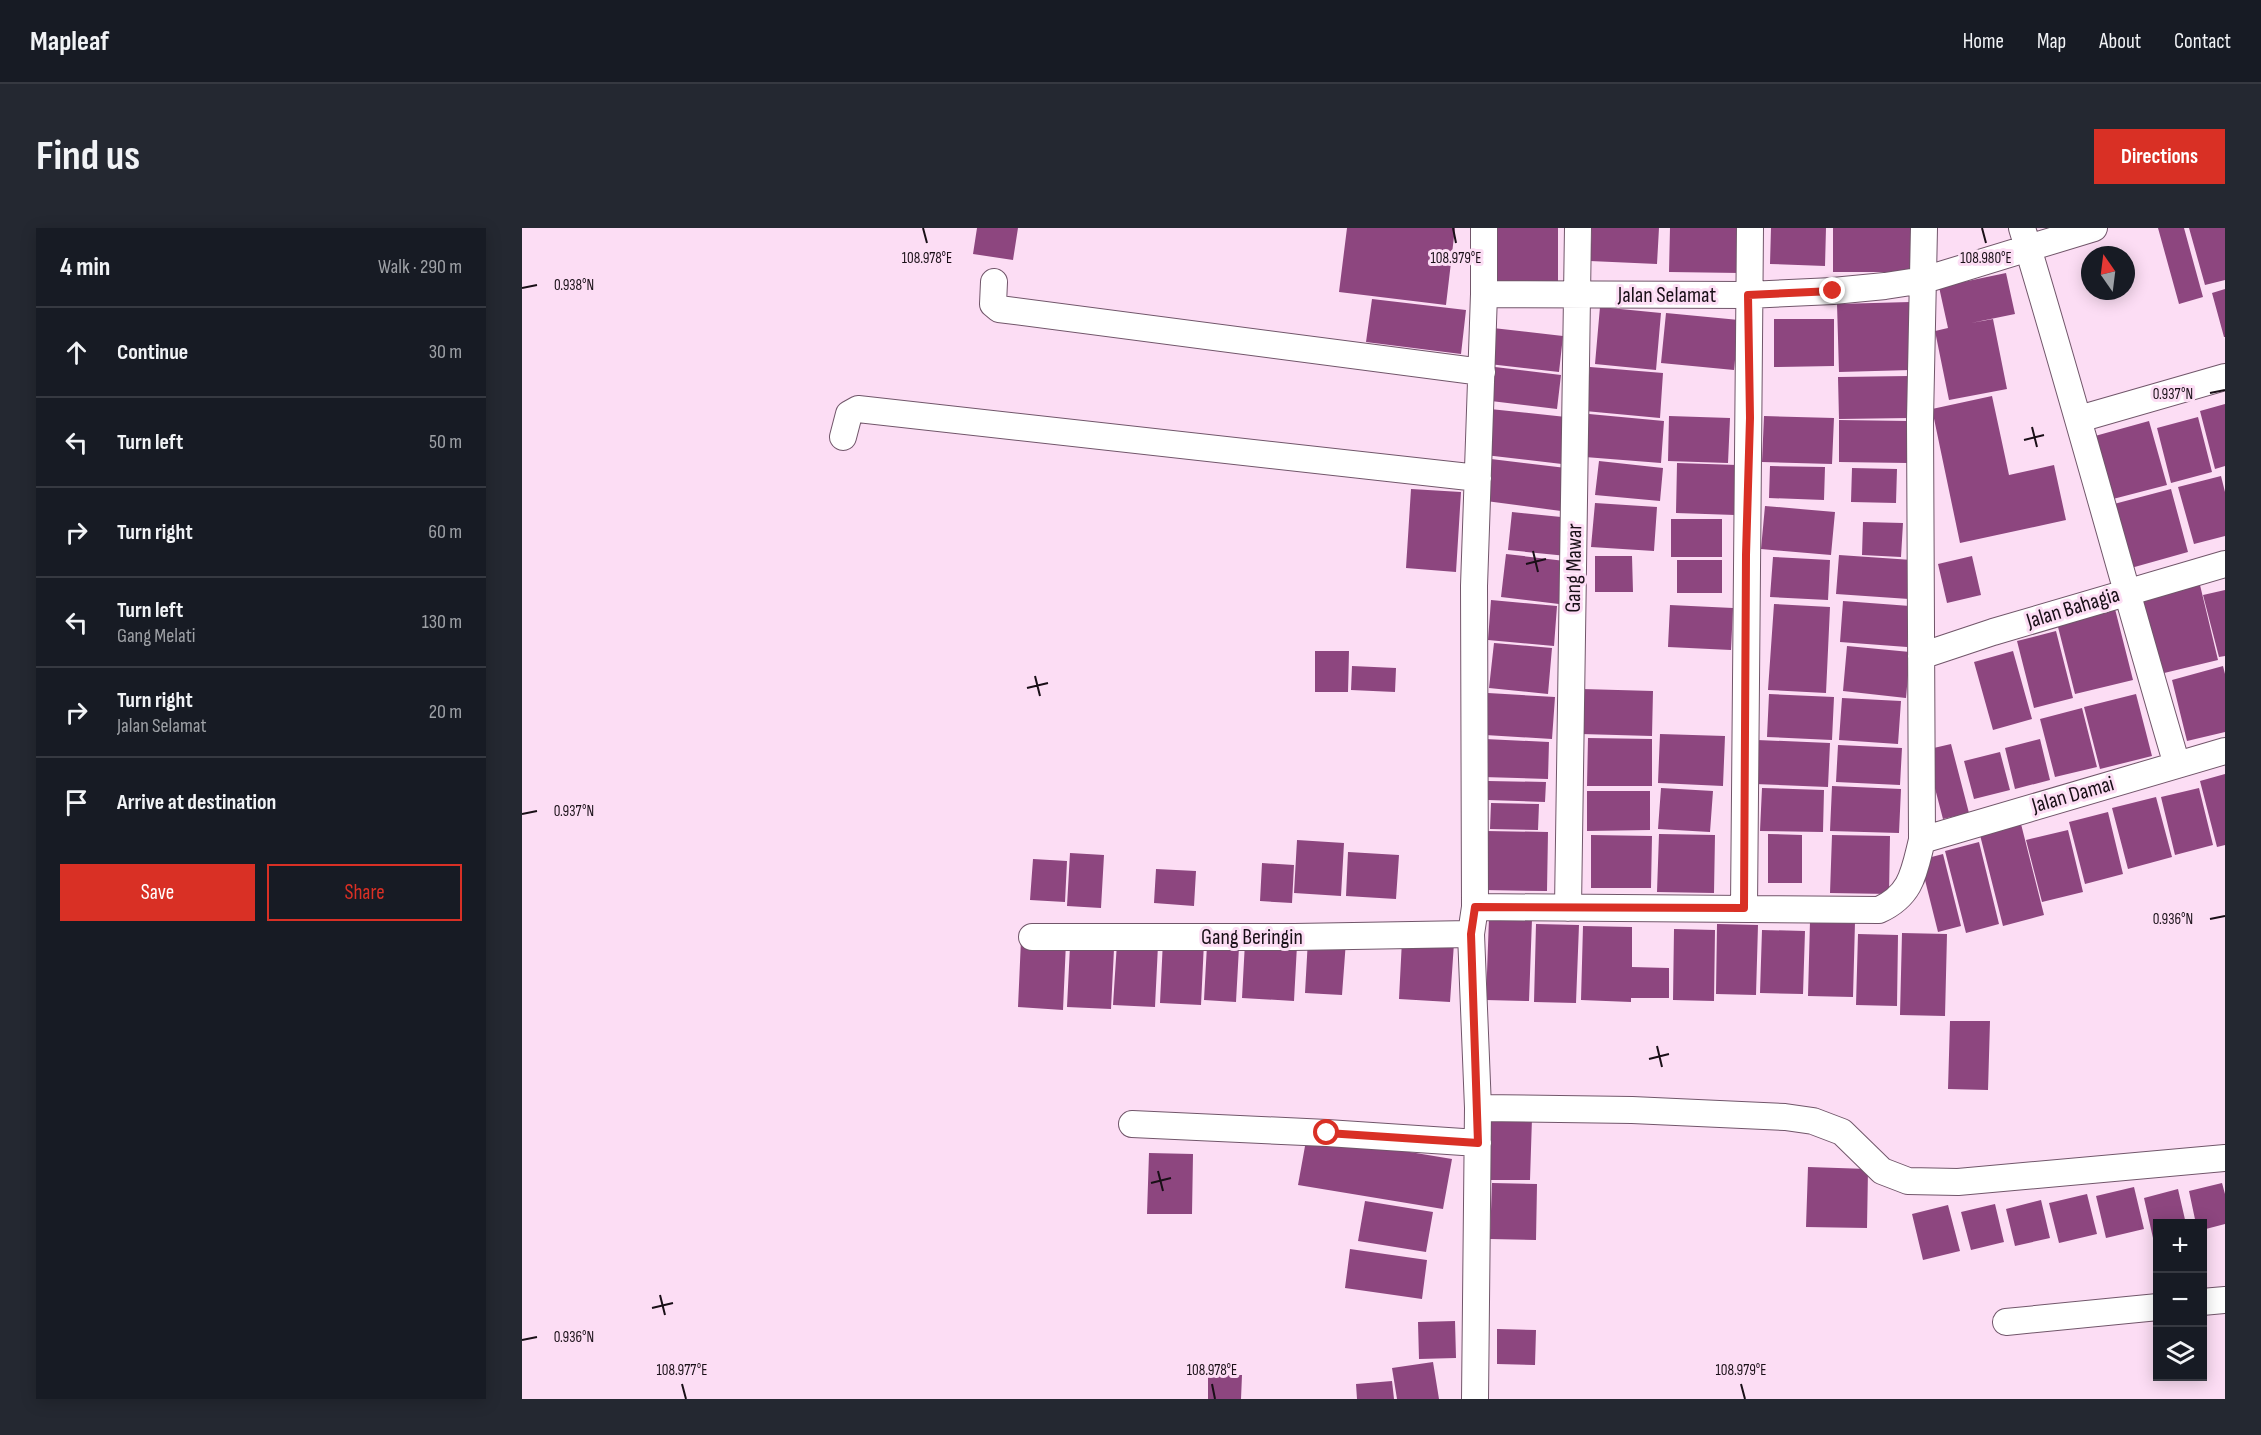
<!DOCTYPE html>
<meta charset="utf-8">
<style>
:root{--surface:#171b24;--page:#242831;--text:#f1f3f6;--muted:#9ea1a6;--line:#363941;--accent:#d93025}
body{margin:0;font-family:"Sofia Sans Condensed",sans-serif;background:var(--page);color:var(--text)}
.controls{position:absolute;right:18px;bottom:18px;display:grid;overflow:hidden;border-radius:0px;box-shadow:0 3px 15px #0003}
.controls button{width:54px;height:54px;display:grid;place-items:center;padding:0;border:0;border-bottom:2px solid var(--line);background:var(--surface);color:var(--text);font:30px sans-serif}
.compass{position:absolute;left:1559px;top:18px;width:54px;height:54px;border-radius:50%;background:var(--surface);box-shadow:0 3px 15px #0003;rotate:346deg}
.stop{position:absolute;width:18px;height:18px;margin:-14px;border:4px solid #d93025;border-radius:50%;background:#fff}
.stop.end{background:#d93025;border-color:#fff;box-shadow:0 2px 6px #0008}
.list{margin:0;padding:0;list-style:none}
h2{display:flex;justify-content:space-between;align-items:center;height:78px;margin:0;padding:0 24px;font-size:26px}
h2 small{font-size:20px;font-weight:400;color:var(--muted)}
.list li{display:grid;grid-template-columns:39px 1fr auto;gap:18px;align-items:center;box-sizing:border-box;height:90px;padding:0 24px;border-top:2px solid var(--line)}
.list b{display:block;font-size:22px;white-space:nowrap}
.list p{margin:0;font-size:20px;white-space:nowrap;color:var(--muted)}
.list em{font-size:20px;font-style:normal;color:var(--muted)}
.actions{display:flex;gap:12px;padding:18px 24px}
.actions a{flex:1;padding:14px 0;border:2px solid var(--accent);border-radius:0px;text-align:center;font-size:21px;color:var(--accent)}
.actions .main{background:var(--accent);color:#fff}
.icon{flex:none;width:33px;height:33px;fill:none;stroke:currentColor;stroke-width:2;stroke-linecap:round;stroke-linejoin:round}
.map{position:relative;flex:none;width:1703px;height:1171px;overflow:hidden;border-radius:0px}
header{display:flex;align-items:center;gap:36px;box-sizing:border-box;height:84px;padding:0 30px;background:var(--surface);border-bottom:2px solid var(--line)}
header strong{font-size:28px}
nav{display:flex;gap:33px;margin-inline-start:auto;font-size:21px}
.intro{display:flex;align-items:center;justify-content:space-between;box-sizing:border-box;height:144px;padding:0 36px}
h1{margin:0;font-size:42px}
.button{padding:15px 27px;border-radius:0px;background:var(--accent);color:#fff;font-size:21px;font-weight:700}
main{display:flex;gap:36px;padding:0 36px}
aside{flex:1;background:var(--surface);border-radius:0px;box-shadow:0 3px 15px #0003}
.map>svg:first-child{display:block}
.building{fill:#8d467f}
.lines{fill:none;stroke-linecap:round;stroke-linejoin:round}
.minor-casing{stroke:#71566a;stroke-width:28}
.minor{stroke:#fff;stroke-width:26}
.route{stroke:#d93025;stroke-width:8}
.ticks{fill:none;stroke:#190f17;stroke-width:2}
.labels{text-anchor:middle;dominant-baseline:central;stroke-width:6;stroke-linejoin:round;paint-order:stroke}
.street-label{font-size:22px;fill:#190f17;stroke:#fcddf4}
.ticks-label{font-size:15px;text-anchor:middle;fill:#190f17;stroke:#fcddf4;stroke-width:6;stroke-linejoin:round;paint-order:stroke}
</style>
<header>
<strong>Mapleaf</strong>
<nav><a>Home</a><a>Map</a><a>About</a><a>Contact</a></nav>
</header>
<div class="intro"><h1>Find us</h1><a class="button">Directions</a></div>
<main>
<aside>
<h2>4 min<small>Walk · 290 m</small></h2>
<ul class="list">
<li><svg class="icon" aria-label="ahead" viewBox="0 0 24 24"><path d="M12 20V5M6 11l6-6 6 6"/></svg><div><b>Continue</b></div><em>30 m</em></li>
<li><svg class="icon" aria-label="left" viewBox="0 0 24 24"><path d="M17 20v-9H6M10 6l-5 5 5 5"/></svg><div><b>Turn left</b></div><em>50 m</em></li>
<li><svg class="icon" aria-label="right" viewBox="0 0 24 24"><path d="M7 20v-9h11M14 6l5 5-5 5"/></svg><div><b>Turn right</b></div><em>60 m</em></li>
<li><svg class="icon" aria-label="left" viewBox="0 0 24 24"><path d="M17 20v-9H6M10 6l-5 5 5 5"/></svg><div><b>Turn left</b><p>Gang Melati</p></div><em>130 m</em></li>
<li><svg class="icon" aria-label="right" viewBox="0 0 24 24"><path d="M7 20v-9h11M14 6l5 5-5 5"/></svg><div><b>Turn right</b><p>Jalan Selamat</p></div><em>20 m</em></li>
<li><svg class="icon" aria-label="arrive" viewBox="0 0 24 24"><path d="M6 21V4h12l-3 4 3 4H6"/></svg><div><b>Arrive at destination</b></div></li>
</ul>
<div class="actions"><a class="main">Save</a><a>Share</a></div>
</aside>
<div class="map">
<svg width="1703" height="1171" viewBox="0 0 1703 1171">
<rect width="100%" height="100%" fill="#fcddf4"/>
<path class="building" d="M 455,0 L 496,0 L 491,32 L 451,26 Z
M 825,0 L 933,0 L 924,77 L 817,64 Z
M 973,0 L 1036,0 L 1036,57 L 974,58 Z
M 1070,0 L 1137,0 L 1135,36 L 1068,33 Z
M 1148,0 L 1219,0 L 1218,45 L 1147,44 Z
M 1249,0 L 1304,0 L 1303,38 L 1248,36 Z
M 1311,0 L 1392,0 L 1392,44 L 1311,44 Z
M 1636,0 L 1662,0 L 1681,69 L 1657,76 Z
M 1667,0 L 1703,0 L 1703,52 L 1683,57 Z
M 1484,45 L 1493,86 L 1449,95 L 1471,91 L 1485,161 L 1427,172 L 1413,103 L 1426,100 L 1417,59 Z
M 1703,61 L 1703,109 L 1702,109 L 1690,65 Z
M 850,71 L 944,82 L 939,126 L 844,114 Z
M 1388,74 L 1389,142 L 1317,144 L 1315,76 Z
M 1078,79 L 1139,85 L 1134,142 L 1073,136 Z
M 1144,85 L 1217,92 L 1212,142 L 1139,135 Z
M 1252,91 L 1312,91 L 1312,138 L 1252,139 Z
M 971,100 L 1041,108 L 1037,144 L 967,136 Z
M 973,139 L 1039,147 L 1035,181 L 969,173 Z
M 1068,139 L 1141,145 L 1138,190 L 1063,183 Z
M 1387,148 L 1388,190 L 1317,191 L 1316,149 Z
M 1470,168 L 1487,247 L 1532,237 L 1544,292 L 1438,315 L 1410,181 Z
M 1703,176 L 1703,238 L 1693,241 L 1678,183 Z
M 968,181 L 1044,189 L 1040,236 L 963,227 Z
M 1067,186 L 1142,193 L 1139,235 L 1063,229 Z
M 1147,188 L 1208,190 L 1206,235 L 1146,233 Z
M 1242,188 L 1312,190 L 1310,236 L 1240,234 Z
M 1676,189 L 1690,244 L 1649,255 L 1635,200 Z
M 1317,192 L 1387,193 L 1386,235 L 1317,234 Z
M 1627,193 L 1645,257 L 1591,271 L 1573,208 Z
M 969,231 L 1044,240 L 1039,283 L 964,273 Z
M 1077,233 L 1141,240 L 1138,273 L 1073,267 Z
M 1155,235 L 1215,237 L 1213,287 L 1154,285 Z
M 1248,238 L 1303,239 L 1302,272 L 1247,270 Z
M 1330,240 L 1375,241 L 1374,275 L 1329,274 Z
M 1699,248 L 1703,264 L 1703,308 L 1672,316 L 1656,259 Z
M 889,261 L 939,264 L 934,344 L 884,340 Z
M 1649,261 L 1666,324 L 1609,340 L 1592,276 Z
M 1073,275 L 1135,279 L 1132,323 L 1069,319 Z
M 1243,278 L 1313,284 L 1309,327 L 1239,321 Z
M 990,284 L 1049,290 L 1045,328 L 986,322 Z
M 1149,291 L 1200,291 L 1200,329 L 1149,329 Z
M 1341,294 L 1381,295 L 1379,329 L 1340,327 Z
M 984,326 L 1043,333 L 1037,376 L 979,369 Z
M 1317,327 L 1390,332 L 1387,371 L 1314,366 Z
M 1073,328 L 1110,328 L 1111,364 L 1073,364 Z
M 1450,328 L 1459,367 L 1425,375 L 1416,336 Z
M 1251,329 L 1308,332 L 1306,372 L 1248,369 Z
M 1155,332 L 1200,332 L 1200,365 L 1155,365 Z
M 1678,357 L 1696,432 L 1638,446 L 1619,372 Z
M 1703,362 L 1703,428 L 1697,429 L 1681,367 Z
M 969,372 L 1035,378 L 1032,418 L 966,412 Z
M 1321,373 L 1388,378 L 1385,419 L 1318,414 Z
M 1252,376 L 1308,379 L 1304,465 L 1246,462 Z
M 1148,377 L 1211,380 L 1209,422 L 1146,419 Z
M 1593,381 L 1611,452 L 1553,466 L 1535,395 Z
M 1534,403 L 1551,470 L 1512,480 L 1495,413 Z
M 972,415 L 1030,420 L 1026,466 L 967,460 Z
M 1325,418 L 1388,424 L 1384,470 L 1321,463 Z
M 793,423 L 827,423 L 826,464 L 793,464 Z
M 1491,423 L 1510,491 L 1471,502 L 1452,434 Z
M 830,438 L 874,440 L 873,464 L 829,462 Z
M 1701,438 L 1703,446 L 1703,504 L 1665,513 L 1650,452 Z
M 1060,461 L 1131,463 L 1130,508 L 1059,506 Z
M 966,465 L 1033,469 L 1030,511 L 963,507 Z
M 1247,466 L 1312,469 L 1310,512 L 1245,509 Z
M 1614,466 L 1630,528 L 1578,541 L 1562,479 Z
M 1320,470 L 1379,473 L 1376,516 L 1317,512 Z
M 1560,480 L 1575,539 L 1533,549 L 1518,491 Z
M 1138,506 L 1203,508 L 1201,558 L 1136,555 Z
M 1066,510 L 1130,511 L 1130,558 L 1065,558 Z
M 963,511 L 1027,514 L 1026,551 L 961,549 Z
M 1518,511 L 1528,552 L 1493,561 L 1483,520 Z
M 1235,512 L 1308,515 L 1306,559 L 1233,556 Z
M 1429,516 L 1447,585 L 1421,591 L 1403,522 Z
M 1316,517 L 1380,520 L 1378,557 L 1314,554 Z
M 1478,524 L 1488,562 L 1452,571 L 1442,533 Z
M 1703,546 L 1703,617 L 1695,619 L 1678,553 Z
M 966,553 L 1024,554 L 1023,574 L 966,572 Z
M 1310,558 L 1379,561 L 1377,605 L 1308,603 Z
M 1139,560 L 1191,563 L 1188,604 L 1136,601 Z
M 1240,560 L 1302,562 L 1301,604 L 1238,603 Z
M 1677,560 L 1691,617 L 1653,627 L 1639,569 Z
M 1065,563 L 1128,563 L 1128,602 L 1065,603 Z
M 1634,569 L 1650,629 L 1606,641 L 1590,580 Z
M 969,575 L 1017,576 L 1016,602 L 968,601 Z
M 1586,584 L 1601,646 L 1563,656 L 1547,594 Z
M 1499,596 L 1522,687 L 1481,698 L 1458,607 Z
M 1546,602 L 1561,664 L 1520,674 L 1504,612 Z
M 964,603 L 1026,604 L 1025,663 L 962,662 Z
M 1137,606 L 1193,607 L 1192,665 L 1135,664 Z
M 1246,606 L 1280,607 L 1280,655 L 1246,655 Z
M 1069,607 L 1130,608 L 1129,660 L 1069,660 Z
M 1310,607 L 1368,608 L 1367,666 L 1308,665 Z
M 775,612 L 822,615 L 819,668 L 772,665 Z
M 1457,614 L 1477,696 L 1444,705 L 1423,623 Z
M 826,624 L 877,627 L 874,671 L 824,668 Z
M 548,625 L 582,627 L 579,680 L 545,678 Z
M 1421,626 L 1439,698 L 1416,704 L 1398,632 Z
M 511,631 L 545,633 L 543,674 L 508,672 Z
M 740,635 L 772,637 L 770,675 L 738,673 Z
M 634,641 L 674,643 L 672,678 L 632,675 Z
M 967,690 L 1010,691 L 1007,773 L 964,772 Z
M 1288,693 L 1333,694 L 1331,769 L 1286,768 Z
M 1014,696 L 1057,697 L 1054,775 L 1012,774 Z
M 1195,696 L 1236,697 L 1234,767 L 1194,766 Z
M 1061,698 L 1110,699 L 1110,739 L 1147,740 L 1147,770 L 1109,770 L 1109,774 L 1059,772 Z
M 1152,701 L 1193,702 L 1192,773 L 1151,772 Z
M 1240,702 L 1283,703 L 1281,766 L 1238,765 Z
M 1380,705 L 1425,706 L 1423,788 L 1378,787 Z
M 1336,706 L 1376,707 L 1375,778 L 1334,777 Z
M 786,711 L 824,713 L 820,767 L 783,765 Z
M 499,712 L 544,714 L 541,782 L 496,779 Z
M 641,712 L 682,714 L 679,777 L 638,775 Z
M 880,712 L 932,715 L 928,774 L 877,771 Z
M 723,714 L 775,717 L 772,773 L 720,770 Z
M 595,715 L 636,717 L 633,779 L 591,777 Z
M 685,717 L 717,719 L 714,774 L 682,772 Z
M 548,718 L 592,721 L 589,781 L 545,779 Z
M 1428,793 L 1468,793 L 1466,862 L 1426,861 Z
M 969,889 L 1010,890 L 1008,952 L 967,952 Z
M 785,907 L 930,931 L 921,981 L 776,957 Z
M 627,925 L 671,926 L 670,986 L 625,986 Z
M 1286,939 L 1346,941 L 1345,1000 L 1284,999 Z
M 970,955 L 1015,956 L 1014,1012 L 968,1011 Z
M 1700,955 L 1703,966 L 1703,996 L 1680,1002 L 1680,996 L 1674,996 L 1667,963 Z
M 1612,959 L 1622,1001 L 1584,1010 L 1574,968 Z
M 1656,961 L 1664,996 L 1636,996 L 1636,1009 L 1631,1010 L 1622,970 Z
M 1565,966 L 1575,1006 L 1537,1015 L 1527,975 Z
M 1519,972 L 1528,1010 L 1493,1018 L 1484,981 Z
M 843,973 L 911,984 L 904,1024 L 836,1013 Z
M 1473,976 L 1482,1014 L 1449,1022 L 1439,984 Z
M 1426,977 L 1438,1023 L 1401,1032 L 1390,986 Z
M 828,1021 L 905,1032 L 900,1071 L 823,1060 Z
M 933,1093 L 934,1130 L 897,1131 L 896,1094 Z
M 975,1101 L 1014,1102 L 1013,1137 L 975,1136 Z
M 911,1134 L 917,1171 L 875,1171 L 870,1140 Z
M 686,1147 L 720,1147 L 719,1171 L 686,1171 Z
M 870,1153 L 872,1171 L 835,1171 L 834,1156 Z"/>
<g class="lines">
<defs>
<path id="minor" d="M 1500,0 C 1554,178 1602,358 1655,537
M 472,54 L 471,76 L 477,81 L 960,144
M 962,66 L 1226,67 L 1311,63 L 1363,58 L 1402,52 L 1572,0
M 1557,191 L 1703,149
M 321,209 L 327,186 L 336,181 L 956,250
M 1399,428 L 1471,404 L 1703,336
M 1400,612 L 1703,523
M 953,679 L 1357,682 C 1390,667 1392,644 1400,612 L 1398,192 L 1402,0
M 1046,680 L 1056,0
M 1222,680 L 1228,0
M 510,709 L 772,709 L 949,706
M 956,880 L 1110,882 L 1263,889 L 1291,893 L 1320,904 L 1360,943 L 1386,953 L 1436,954 L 1703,930
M 610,896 L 805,905 L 956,915
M 1680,1074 L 1703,1072
M 1484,1094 L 1636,1079
M 953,1171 L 956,880 L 949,706 L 953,679 L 952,358 L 962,66 L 962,0"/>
</defs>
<use href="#minor" class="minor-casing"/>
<use href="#minor" class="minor"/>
</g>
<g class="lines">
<path class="route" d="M 805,905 L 956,915 L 949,706 L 953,679 L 1222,680 L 1224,327 L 1228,190 L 1226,67 L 1311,63"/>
</g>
<path class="ticks" d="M 401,0 L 405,15M 931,0 L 934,15M 1460,0 L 1464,15M 0,60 L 15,57M 1688,165 L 1703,162M 1510,199 L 1515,219M 1502,212 L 1522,207M 1011,323 L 1016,344M 1004,336 L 1024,331M 513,448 L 518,468M 505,460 L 526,455M 0,586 L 15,583M 1688,691 L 1703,688M 1135,818 L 1140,839M 1127,831 L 1147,826M 636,943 L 641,963M 629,955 L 649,950M 138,1067 L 143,1087M 130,1080 L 151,1075M 0,1112 L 15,1109M 160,1156 L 164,1171M 690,1156 L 693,1171M 1219,1156 L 1223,1171"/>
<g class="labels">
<g class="street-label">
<text x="1145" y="67">Jalan Selamat</text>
<text transform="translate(1052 340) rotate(-89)">Gang Mawar</text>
<text transform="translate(1551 380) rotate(-17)">Jalan Bahagia</text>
<text transform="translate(1551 567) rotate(-16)">Jalan Damai</text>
<text x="730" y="709">Gang Beringin</text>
</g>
</g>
<g class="ticks-label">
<text x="405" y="35">108.978°E</text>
<text x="934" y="35">108.979°E</text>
<text x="1464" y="35">108.980°E</text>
<text x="52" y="62">0.938°N</text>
<text x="1651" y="171">0.937°N</text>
<text x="52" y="588">0.937°N</text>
<text x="1651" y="696">0.936°N</text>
<text x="52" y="1114">0.936°N</text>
<text x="160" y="1147">108.977°E</text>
<text x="690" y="1147">108.978°E</text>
<text x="1219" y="1147">108.979°E</text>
</g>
</svg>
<div class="controls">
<button>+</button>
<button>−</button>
<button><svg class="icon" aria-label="layers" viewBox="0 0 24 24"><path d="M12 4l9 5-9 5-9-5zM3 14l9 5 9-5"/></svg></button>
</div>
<svg class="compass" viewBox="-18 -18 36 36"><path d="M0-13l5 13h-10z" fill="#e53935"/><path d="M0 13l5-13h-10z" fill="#9ea1a6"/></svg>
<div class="stop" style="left:805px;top:905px"></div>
<div class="stop end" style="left:1311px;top:63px"></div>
</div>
</main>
